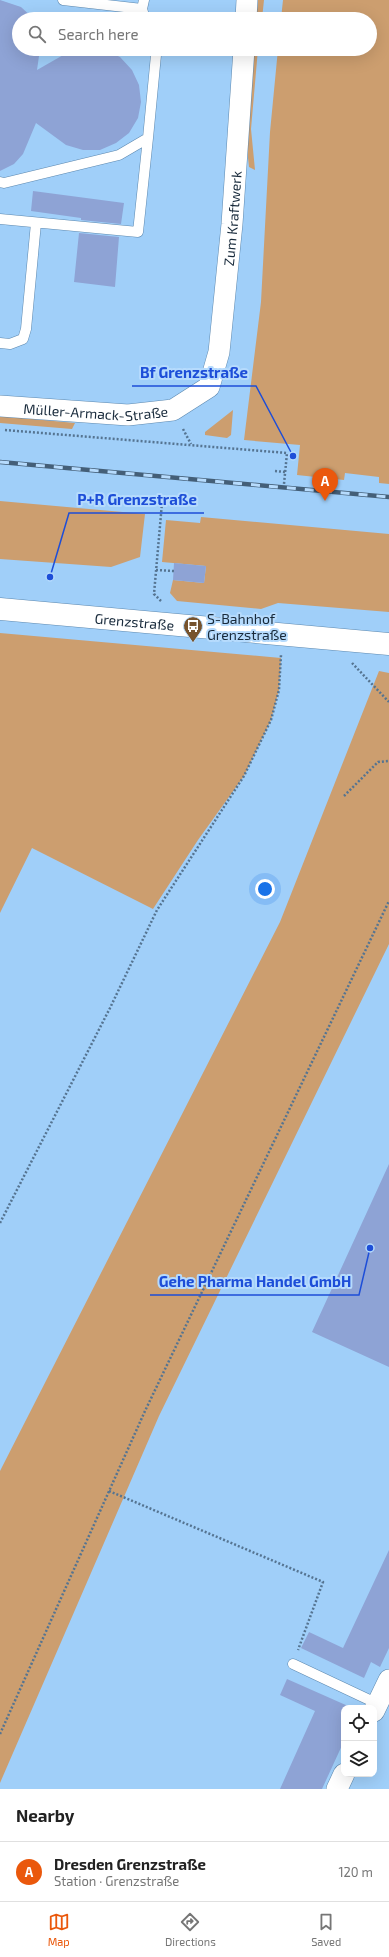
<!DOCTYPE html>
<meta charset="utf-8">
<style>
:root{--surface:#fff;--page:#f6f6f6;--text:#222;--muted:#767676;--line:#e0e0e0;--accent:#ea580c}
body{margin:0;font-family:"Exo 2",sans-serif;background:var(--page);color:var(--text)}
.controls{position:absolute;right:12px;bottom:12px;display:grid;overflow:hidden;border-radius:8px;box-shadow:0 4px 16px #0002}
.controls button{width:36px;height:36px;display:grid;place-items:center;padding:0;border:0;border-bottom:1px solid var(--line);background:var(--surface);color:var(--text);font:20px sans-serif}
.you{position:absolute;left:265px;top:889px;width:14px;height:14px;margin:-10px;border:3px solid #fff;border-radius:50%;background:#1a73e8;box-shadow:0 0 0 6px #1a73e833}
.badge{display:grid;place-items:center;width:26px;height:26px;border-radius:50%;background:var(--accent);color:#fff;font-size:13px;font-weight:700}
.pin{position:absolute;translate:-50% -33px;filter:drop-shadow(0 1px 2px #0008)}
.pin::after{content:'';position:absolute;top:21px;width:14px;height:12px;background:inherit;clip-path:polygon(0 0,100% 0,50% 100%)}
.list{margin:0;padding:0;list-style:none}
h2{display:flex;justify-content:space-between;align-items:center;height:52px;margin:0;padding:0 16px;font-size:17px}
h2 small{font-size:13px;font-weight:400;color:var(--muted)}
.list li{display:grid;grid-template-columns:26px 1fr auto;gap:12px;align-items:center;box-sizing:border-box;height:60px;padding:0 16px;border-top:1px solid var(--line)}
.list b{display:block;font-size:15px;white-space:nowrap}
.list p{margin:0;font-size:13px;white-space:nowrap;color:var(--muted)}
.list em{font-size:13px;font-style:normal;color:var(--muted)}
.icon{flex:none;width:22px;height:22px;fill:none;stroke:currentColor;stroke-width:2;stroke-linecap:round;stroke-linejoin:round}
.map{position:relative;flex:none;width:389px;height:1789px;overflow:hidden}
.search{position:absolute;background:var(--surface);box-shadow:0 4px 16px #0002;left:12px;right:12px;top:12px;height:44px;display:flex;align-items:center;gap:10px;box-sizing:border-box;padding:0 14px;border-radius:22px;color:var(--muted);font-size:15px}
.sheet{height:112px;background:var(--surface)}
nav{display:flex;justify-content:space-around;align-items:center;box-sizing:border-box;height:56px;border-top:1px solid var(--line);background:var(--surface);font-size:11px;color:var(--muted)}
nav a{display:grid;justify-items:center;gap:2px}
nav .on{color:var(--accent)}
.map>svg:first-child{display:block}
.green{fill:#cc9e6f}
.building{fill:#8ea3d5}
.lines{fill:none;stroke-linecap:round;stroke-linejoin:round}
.service-casing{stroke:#5c88af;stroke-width:11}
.minor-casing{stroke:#5c88af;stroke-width:22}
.secondary-casing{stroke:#5c88af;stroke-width:23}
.path{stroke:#557491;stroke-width:2.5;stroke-dasharray:2 2;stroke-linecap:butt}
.service{stroke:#fff;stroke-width:10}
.minor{stroke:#fff;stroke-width:21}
.secondary{stroke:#fff;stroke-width:22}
.rail-casing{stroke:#445f78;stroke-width:4.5}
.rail{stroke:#b6dbfd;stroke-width:3;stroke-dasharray:9;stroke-linecap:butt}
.labels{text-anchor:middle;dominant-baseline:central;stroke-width:4;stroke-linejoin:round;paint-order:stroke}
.street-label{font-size:14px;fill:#182a3b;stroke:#b6dbfd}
.poi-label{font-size:14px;fill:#182a3b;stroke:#b6dbfd;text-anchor:start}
.leader{fill:none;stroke:#1d4ed8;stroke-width:1.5}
.callout-dot{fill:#1d4ed8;stroke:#b6dbfd;stroke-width:1.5}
.callout-label{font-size:15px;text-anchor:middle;font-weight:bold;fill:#1d4ed8;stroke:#b6dbfd;stroke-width:4;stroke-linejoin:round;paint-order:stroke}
</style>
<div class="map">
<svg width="389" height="1789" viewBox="0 0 389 1789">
<rect width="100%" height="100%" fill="#a0cff9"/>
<path class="green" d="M 258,0 L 264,0 L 262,19 L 256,19 Z
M 283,0 L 389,0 L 389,484 L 379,483 L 379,477 L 345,473 L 344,480 L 297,475 L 300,445 L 244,440 L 261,302 L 270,132 L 278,49 L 370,49 L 370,19 L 281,19 Z
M 252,49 L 258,49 L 251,129 L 255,170 L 249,167 L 245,129 Z
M 233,410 L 231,435 L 227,438 L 205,435 L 205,432 Z
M 0,416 L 75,423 L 72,429 L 0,423 Z
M 0,501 L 145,514 L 140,557 L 111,567 L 0,559 Z
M 201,517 L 389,534 L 389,612 L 278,603 L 261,609 L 177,601 L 170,593 L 173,580 L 204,583 L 206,566 L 162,562 L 166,520 L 200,523 Z
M 0,633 L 281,658 L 279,690 L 271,720 L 244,776 L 198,840 L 153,909 L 32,848 L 0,913 Z
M 379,671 L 389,673 L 389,944 L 159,1416 L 0,1783 L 0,1471 L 280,922 Z"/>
<path class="building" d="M 0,0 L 21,7 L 34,19 L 19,19 L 19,49 L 40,49 L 37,70 L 72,50 L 78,49 L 105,50 L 120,57 L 132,70 L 139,85 L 141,102 L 138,118 L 129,133 L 116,143 L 100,150 L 83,150 L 66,145 L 36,123 L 23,154 L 14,164 L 0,171 Z
M 33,191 L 124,203 L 121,224 L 81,220 L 81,218 L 31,211 Z
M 79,233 L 119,237 L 115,287 L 74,282 Z
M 174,563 L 206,566 L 204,583 L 173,580 Z
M 389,1164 L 389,1367 L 312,1332 Z
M 389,1550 L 389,1648 L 380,1667 L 371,1662 L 364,1678 L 301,1648 L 309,1632 L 343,1648 Z
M 287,1679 L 348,1706 L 344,1708 L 344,1741 L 322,1789 L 280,1789 L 315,1711 L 280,1695 Z"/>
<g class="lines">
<defs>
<path id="service" d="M 63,0 L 142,9
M 144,0 L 142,9 L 145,19
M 0,182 L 4,183 L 119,155 L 148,138 L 156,55 L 154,49
M 0,219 L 138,232 L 148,138
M 0,343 L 10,344 L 23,339 L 26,329 L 36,223
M 293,1664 L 378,1704"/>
<g id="minor">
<path d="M 246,19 L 247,0"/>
<path id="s1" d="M 0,406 L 128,415 L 173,410 L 209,387 L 219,352 L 232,224 L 244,49"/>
<path d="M 374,1711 L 389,1680"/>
<path d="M 337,1789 L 344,1774"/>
</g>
<g id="secondary">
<path id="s2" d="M 0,609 L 389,644"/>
</g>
</defs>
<use href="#service" class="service-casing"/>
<use href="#minor" class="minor-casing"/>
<use href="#secondary" class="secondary-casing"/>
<path class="path" d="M 183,429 L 191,444
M 5,430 L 287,453 L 284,484
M 275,471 L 285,472
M 156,570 L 174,571
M 161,601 L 154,594 L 162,503
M 352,663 L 389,702
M 344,796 L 378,762 L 389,761
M 0,1223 L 110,1008 L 157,910 L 244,776 L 271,720 L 279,690 L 281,655
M 109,1491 L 323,1582 L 298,1650
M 0,1734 L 145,1411 L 389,901"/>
<use href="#service" class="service"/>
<use href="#minor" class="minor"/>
<use href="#secondary" class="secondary"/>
<defs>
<path id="rail" d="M 0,462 L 389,497"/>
</defs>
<use href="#rail" class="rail-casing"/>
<use href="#rail" class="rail"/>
</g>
<defs>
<symbol id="bus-pin" viewBox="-11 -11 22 30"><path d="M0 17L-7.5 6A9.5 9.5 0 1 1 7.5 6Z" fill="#77532d" stroke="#b6dbfd"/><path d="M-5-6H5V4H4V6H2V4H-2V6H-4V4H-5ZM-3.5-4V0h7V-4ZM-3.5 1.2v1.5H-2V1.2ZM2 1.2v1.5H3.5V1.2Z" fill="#fff"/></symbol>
</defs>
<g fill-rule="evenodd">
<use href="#bus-pin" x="182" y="615" width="22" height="30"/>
</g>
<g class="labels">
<g class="street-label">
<text stroke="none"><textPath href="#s1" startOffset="387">Zum Kraftwerk</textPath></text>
<text stroke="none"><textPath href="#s1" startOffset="96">Müller-Armack-Straße</textPath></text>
<text stroke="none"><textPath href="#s2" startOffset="135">Grenzstraße</textPath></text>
</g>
<g class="poi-label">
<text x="207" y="618">S-Bahnhof<tspan x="207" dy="16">Grenzstraße</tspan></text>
</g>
</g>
<path class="leader" d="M293 456L256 386H132M50 577L69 513H204M370 1248L359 1295H150"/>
<g class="callout-dot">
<circle cx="293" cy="456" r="4"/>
<circle cx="50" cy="577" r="4"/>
<circle cx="370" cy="1248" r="4"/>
</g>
<g class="callout-label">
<text x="194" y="378">Bf Grenzstraße</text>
<text x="137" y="505">P+R Grenzstraße</text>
<text x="255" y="1287">Gehe Pharma Handel GmbH</text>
</g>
</svg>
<div class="controls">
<button><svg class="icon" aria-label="locate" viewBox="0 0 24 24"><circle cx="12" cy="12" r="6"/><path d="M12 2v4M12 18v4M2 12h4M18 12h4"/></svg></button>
<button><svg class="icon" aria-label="layers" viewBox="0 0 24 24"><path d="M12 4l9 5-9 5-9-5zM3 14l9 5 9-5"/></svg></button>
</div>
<div class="you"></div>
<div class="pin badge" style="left:325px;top:501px">A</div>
<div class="search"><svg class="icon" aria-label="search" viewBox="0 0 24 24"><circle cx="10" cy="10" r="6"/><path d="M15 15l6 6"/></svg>Search here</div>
</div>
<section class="sheet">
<h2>Nearby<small></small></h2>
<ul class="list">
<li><span class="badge">A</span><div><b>Dresden Grenzstraße</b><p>Station · Grenzstraße</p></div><em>120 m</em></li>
</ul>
</section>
<nav>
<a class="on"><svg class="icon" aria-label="map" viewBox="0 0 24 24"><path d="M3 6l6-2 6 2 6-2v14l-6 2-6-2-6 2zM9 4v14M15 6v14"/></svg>Map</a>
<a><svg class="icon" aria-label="directions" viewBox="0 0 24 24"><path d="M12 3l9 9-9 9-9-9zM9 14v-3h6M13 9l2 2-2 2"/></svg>Directions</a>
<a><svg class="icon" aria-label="saved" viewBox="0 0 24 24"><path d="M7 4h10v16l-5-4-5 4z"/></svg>Saved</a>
</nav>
